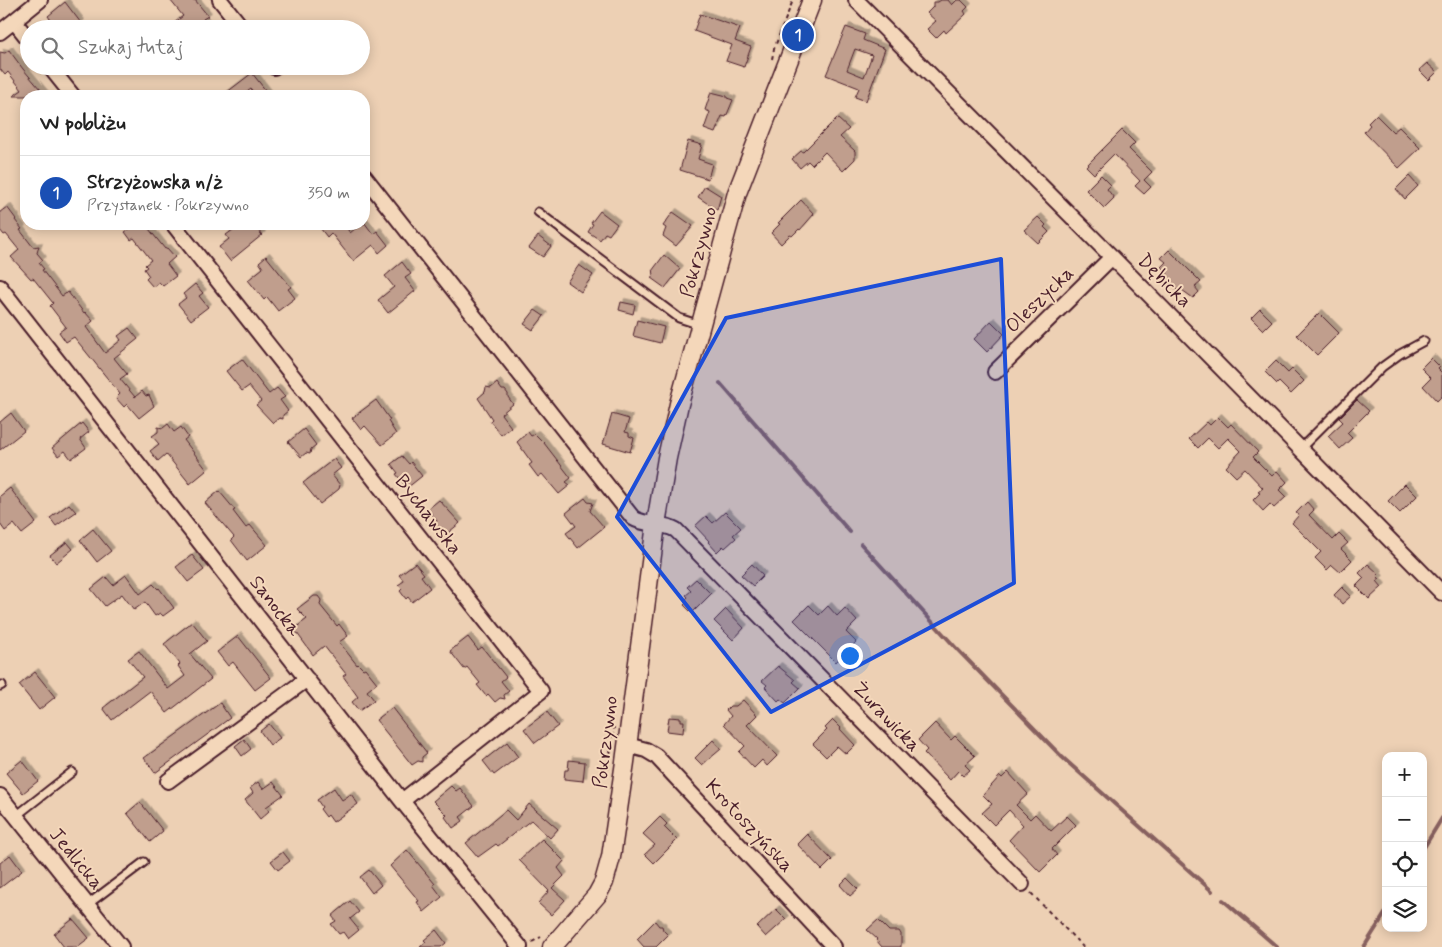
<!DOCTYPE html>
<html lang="pl">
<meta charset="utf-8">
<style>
:root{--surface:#fff;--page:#f6f6f6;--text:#222;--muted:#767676;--line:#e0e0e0;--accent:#7c3aed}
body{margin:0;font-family:Mynerve,sans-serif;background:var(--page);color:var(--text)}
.controls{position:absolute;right:15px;bottom:15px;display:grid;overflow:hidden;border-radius:10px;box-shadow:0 2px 12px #0003}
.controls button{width:45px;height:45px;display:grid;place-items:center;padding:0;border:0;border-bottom:1px solid var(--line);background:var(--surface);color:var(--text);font:25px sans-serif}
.you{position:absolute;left:849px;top:655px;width:18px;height:18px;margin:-12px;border:4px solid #fff;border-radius:50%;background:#1a73e8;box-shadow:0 0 0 8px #1a73e833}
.badge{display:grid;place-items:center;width:32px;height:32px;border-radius:50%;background:var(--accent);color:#fff;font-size:16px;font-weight:700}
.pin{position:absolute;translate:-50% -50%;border:2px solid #fff;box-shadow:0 1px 5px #0006}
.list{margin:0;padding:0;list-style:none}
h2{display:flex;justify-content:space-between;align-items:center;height:65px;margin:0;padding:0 20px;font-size:21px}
h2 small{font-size:16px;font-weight:400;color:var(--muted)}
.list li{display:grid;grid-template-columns:32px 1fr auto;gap:15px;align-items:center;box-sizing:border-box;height:75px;padding:0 20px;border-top:1px solid var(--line)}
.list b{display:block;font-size:19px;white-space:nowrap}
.list p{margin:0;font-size:16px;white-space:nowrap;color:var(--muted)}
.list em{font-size:16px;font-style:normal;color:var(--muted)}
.icon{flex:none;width:28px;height:28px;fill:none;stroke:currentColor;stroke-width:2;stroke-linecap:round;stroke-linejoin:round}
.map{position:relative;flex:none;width:1442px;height:947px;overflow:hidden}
.search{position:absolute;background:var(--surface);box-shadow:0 2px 12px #0003;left:20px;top:20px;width:350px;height:55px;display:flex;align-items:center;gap:12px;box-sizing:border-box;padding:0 18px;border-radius:28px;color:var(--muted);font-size:19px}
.panel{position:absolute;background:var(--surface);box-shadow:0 2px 12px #0003;left:20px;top:90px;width:350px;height:140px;border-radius:20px}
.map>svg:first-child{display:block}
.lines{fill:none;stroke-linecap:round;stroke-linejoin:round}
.stream{stroke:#87605e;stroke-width:4}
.building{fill:#c09e8d;stroke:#4a1f2b;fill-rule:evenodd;filter:url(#shadow)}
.service-casing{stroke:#4a1f2b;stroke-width:11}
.minor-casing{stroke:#4a1f2b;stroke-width:18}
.tertiary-casing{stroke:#4a1f2b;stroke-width:21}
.path{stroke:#4a1f2b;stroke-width:2;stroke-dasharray:4 4;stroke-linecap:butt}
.service{stroke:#f4d7ba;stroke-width:7}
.minor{stroke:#f4d7ba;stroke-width:14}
.tertiary{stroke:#f4d7ba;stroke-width:18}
.marked{fill:#1d4ed8;fill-opacity:0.2;stroke:#1d4ed8;stroke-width:4;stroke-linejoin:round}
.labels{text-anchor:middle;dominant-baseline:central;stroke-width:4;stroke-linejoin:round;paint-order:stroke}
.street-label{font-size:20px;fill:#4a1f2b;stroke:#f4d7ba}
</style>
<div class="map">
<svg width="1442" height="947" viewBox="0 0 1442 947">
<defs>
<filter id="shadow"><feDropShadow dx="3.5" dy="-3.5" stdDeviation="0" flood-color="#0004"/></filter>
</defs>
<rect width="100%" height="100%" fill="#edd0b4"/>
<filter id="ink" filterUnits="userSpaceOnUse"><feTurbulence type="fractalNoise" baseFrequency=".02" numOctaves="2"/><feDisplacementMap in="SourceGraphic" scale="10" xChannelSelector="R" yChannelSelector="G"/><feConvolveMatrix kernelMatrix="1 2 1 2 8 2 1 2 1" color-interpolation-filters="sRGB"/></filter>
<g filter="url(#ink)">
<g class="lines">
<path class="stream" d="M 720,383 L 850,532
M 861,544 L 957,649 L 1062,757 L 1212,891
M 1423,849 L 1442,818
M 1223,900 L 1277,947
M 1364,947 L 1386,912"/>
</g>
<path class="building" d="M 170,0 L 195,0 L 208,16 L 203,19 L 210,29 L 178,29 L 174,23 L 183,16 Z
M 941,0 L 948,0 L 952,5 L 957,0 L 961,0 L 968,7 L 964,11 L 966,14 L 946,33 L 944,30 L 936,38 L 927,29 L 936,21 L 927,13 L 933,7 L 933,2 L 938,2 Z
M 65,2 L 81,23 L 74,29 L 57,29 L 48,16 Z
M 700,14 L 740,28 L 735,41 L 751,47 L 744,67 L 726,61 L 732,45 L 694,31 Z
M 846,27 L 865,34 L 863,40 L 885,49 L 866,101 L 855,97 L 859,88 L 826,75 ZM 855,49 L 872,55 L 864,77 L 847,70 Z
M 9,50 L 23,69 L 46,96 L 13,96 L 22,90 L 8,72 L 5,75 L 0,69 L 0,52 L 5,53 Z
M 1427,63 L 1437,72 L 1429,80 L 1419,70 Z
M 252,73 L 270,96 L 256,96 L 251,89 L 241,96 L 222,96 Z
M 711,92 L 727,96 L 727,98 L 733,100 L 726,117 L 722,116 L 715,133 L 704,129 L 710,112 L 705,110 Z
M 1376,115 L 1393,132 L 1399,127 L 1420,148 L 1399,168 L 1364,132 L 1370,125 L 1368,123 Z
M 837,118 L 849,129 L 840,137 L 855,151 L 855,159 L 843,171 L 825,152 L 812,165 L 808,161 L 800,168 L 792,159 L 801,151 L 803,152 Z
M 1122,130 L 1135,143 L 1129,149 L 1152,172 L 1144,180 L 1151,187 L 1144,194 L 1135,186 L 1140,181 L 1114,154 L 1094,174 L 1086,166 Z
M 688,141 L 702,145 L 698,159 L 712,164 L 708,179 L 680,170 Z
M 1101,175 L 1111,185 L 1107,189 L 1114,198 L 1104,208 L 1086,190 Z
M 1409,176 L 1418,186 L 1405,199 L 1396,189 Z
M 705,186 L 721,196 L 717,210 L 698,197 Z
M 801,200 L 814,214 L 800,230 L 799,229 L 792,236 L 790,235 L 781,244 L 771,233 L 780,224 L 778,223 Z
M 7,207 L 16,219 L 15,220 L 22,229 L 20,230 L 33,247 L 39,246 L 37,253 L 43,260 L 39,263 L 44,269 L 42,270 L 62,296 L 68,292 L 84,313 L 85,312 L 93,321 L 86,327 L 105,353 L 121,340 L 118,336 L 129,328 L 138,339 L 114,358 L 127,374 L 120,379 L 135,397 L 142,391 L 146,396 L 149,395 L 154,406 L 139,418 L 127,404 L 124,407 L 116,398 L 120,394 L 74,337 L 66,342 L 59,332 L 66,327 L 50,306 L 53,303 L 33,278 L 31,279 L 11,257 L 19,250 L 6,234 L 4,235 L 0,230 L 0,212 Z
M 600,211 L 617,224 L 609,235 L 605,233 L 600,240 L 588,232 L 593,224 L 591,223 Z
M 673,212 L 693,226 L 676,246 L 663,236 L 666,228 L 663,226 Z
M 1038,217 L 1046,225 L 1044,227 L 1049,232 L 1038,243 L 1024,230 Z
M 364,222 L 373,234 L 377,231 L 388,245 L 379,253 L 373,245 L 353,261 L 331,233 L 327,237 L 317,224 L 344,224 L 350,233 L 361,224 L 364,224 Z
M 136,224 L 145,224 L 165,249 L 167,248 L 175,257 L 167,264 L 176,276 L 163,286 L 159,282 L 153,287 L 146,279 L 149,276 L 144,269 L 147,267 L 145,265 L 151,260 L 134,238 L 131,240 L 125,232 Z
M 241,224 L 253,224 L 262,235 L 230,261 L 219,247 L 229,239 L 226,235 Z
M 538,236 L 551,246 L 543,257 L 529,248 Z
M 1169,250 L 1201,282 L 1195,287 L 1199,292 L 1193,298 L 1182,290 L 1179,292 L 1164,277 L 1168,274 L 1161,267 L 1166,262 L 1161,258 Z
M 664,255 L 680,269 L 665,288 L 651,278 L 654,273 L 652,271 Z
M 266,256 L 291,287 L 288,289 L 295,298 L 278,311 L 267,297 L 264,300 L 248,280 L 263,268 L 259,262 Z
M 402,262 L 411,274 L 405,278 L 415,291 L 388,313 L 378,300 L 394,287 L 385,276 Z
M 579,265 L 593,275 L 581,292 L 567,282 Z
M 195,284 L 203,293 L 199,296 L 208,307 L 191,320 L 178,304 L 186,298 L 183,294 Z
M 621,302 L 635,305 L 633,314 L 619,310 Z
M 1260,309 L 1272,321 L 1263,330 L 1251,318 Z
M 535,310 L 544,316 L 533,330 L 524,324 Z
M 1319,313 L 1339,333 L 1317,355 L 1297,335 Z
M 637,320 L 664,327 L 660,343 L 633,336 Z
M 991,321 L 1004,334 L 987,352 L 974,339 Z
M 1431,358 L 1440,367 L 1438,369 L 1442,373 L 1442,396 L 1437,401 L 1423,386 L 1431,378 L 1421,368 Z
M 242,359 L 269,394 L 277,388 L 285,397 L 280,400 L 288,411 L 283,415 L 283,419 L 279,418 L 273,423 L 256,405 L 261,401 L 249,386 L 242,391 L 226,371 Z
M 1276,361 L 1288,373 L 1292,369 L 1304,381 L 1291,394 L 1279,382 L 1277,384 L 1265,372 Z
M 497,383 L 502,390 L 505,390 L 508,394 L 508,397 L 513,404 L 501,414 L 511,427 L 501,435 L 490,421 L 492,419 L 478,398 L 485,392 L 486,387 L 491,388 Z
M 376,400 L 390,420 L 388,421 L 396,434 L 382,445 L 365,426 L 361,430 L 352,418 Z
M 1357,400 L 1369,411 L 1347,433 L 1352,438 L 1340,449 L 1328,436 L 1343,422 L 1339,418 Z
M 11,413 L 24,431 L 0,450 L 0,422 Z
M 612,414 L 629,419 L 625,432 L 629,433 L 629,436 L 634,438 L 630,452 L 603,444 Z
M 1218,417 L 1228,427 L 1231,424 L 1258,452 L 1253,457 L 1272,476 L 1277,471 L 1287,482 L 1279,490 L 1286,497 L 1274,508 L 1270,504 L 1263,511 L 1253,500 L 1260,493 L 1258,492 L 1263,488 L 1245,469 L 1236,477 L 1226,467 L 1241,451 L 1228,438 L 1218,448 L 1208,438 L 1198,448 L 1189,439 L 1207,422 L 1210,425 Z
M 82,423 L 89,432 L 80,439 L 86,448 L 71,459 L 65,451 L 58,456 L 52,448 Z
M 168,424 L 174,432 L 181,427 L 188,437 L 184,440 L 207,470 L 190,484 L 166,454 L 158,461 L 150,451 L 159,444 L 152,436 L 158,432 L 158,427 L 163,428 Z
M 304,429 L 316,445 L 311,449 L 310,454 L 306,453 L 301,457 L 288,442 Z
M 528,432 L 531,436 L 535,434 L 544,443 L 571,478 L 566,482 L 570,485 L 559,494 L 542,474 L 538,477 L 529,465 L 532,463 L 517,442 Z
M 402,456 L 409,464 L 411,462 L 422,476 L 407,488 L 396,474 L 398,473 L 391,464 Z
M 334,459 L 341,468 L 332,475 L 340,485 L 339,489 L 320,504 L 303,483 Z
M 1405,484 L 1417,496 L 1400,513 L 1388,501 Z
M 10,488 L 36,523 L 22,534 L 14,524 L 5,531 L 0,524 L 0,496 Z
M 219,491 L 235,510 L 233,511 L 246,528 L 250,525 L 267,545 L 247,561 L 231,540 L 234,537 L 205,503 Z
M 585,498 L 588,502 L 593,503 L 590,511 L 604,527 L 578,548 L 566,533 L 576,526 L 566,513 Z
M 439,500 L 460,523 L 444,536 L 434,523 L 437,521 L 428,509 Z
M 1307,502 L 1314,510 L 1309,515 L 1333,540 L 1339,534 L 1348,543 L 1341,549 L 1352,560 L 1340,572 L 1332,565 L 1327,570 L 1315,558 L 1321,552 L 1292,523 L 1299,515 L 1296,513 Z
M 69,504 L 76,512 L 56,526 L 50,518 Z
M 725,512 L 741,528 L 733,535 L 736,538 L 725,548 L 723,546 L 717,552 L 708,542 L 709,541 L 695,526 L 706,516 L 713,523 Z
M 93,529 L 111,551 L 97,562 L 80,540 Z
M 67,542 L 73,549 L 56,563 L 50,555 Z
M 192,555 L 204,570 L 188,582 L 176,567 Z
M 415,563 L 424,574 L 421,576 L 430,588 L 412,602 L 408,597 L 406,599 L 400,591 L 402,589 L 398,585 L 404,581 L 399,575 Z
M 752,564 L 763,576 L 753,586 L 741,575 Z
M 1368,564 L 1379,574 L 1377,576 L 1380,579 L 1377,581 L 1382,587 L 1369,599 L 1356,586 L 1364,578 L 1359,573 Z
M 126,575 L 140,594 L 153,584 L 158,589 L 159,588 L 174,608 L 163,616 L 160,613 L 155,616 L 145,602 L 134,610 L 122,594 L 105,606 L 91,589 L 106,577 L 113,585 Z
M 696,579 L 711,594 L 692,613 L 684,605 L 687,602 L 685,600 L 688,597 L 686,595 L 691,591 L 687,587 Z
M 1342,587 L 1351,596 L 1342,604 L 1334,595 Z
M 314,596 L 318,596 L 321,600 L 320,605 L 337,626 L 339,624 L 348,636 L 339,642 L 357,665 L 358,664 L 363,669 L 365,668 L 377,683 L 367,691 L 374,700 L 359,711 L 352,702 L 358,697 L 343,676 L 346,674 L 324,646 L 313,655 L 294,629 L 307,619 L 297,609 Z
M 809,605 L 819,615 L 828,606 L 837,616 L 845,608 L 857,621 L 846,632 L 856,642 L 836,662 L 794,620 Z
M 726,609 L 744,628 L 733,640 L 714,621 Z
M 192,622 L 207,641 L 190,654 L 211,679 L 167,713 L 150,691 L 112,720 L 103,708 L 143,677 L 128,659 L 139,651 L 168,689 L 185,676 L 178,666 L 180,664 L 164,644 Z
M 238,636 L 271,678 L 255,690 L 233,662 L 228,666 L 217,652 Z
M 468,637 L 478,650 L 482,647 L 506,677 L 501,681 L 509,691 L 504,695 L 505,699 L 500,698 L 495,702 L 488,694 L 486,696 L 477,685 L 480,683 L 467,667 L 464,669 L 450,651 Z
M 778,666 L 795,680 L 793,682 L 800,688 L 785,703 L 780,699 L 778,701 L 765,687 L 767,685 L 762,681 Z
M 35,672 L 55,697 L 39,710 L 19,685 Z
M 743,700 L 757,715 L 747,725 L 777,756 L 767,766 L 762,760 L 754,768 L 739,752 L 745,746 L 724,724 L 731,716 L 726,710 L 730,706 L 736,706 Z
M 220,703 L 230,718 L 155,773 L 144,758 Z
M 392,708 L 427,753 L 422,757 L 422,762 L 418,761 L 412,765 L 376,720 Z
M 547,712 L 558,726 L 535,743 L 524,729 Z
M 669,717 L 681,718 L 681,721 L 684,721 L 683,733 L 667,731 Z
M 833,720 L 841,728 L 840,729 L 855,745 L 846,754 L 837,746 L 826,757 L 813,744 L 827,730 L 825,728 Z
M 935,723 L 951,740 L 955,736 L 975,756 L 965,765 L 970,770 L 963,776 L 958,771 L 950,780 L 924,753 L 927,750 L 918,740 Z
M 269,724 L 280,738 L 270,745 L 260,731 Z
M 244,739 L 251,749 L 242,756 L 235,746 Z
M 713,740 L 721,749 L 702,765 L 695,758 Z
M 507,742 L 518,757 L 494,775 L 483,761 Z
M 22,760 L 38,781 L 23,793 L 6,773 Z
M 569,760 L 585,762 L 583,781 L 564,779 L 565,770 L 568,770 Z
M 1008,772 L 1028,794 L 1016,805 L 1030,819 L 1035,814 L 1051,831 L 1067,816 L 1076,825 L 1052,849 L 1057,855 L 1040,872 L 1009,840 L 1023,825 L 1009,810 L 994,825 L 982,813 L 992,804 L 983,795 L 1000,776 L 1002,778 Z
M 258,782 L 263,789 L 273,782 L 283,795 L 266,807 L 269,811 L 260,819 L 245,800 L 253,793 L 250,788 Z
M 451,786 L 456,791 L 460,788 L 474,806 L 460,817 L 463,821 L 453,828 L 445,817 L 447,815 L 433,801 Z
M 334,788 L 342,800 L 351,794 L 358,804 L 333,822 L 328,815 L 326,817 L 320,809 L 322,807 L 317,800 Z
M 140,802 L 163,831 L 150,842 L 127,813 Z
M 529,804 L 558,829 L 550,838 L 531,820 L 498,846 L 496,844 L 478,857 L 466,843 L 506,810 L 516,820 Z
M 660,817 L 667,824 L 664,827 L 677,840 L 654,863 L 645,854 L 655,845 L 643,834 Z
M 807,834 L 832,860 L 822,870 L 797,844 Z
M 542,839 L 564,861 L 558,868 L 564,876 L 552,888 L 565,900 L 551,915 L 538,903 L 549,891 L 519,860 Z
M 407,850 L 435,884 L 433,885 L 442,897 L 424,912 L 417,902 L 419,901 L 390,866 Z
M 283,852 L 290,861 L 278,870 L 271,861 Z
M 10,855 L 22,871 L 0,888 L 0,863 Z
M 369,870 L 381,885 L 372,893 L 360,877 Z
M 847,878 L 858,889 L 850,896 L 840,885 Z
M 350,901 L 359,912 L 350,919 L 359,930 L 348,939 L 343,932 L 339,934 L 331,924 L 336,921 L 332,916 Z
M 776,909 L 786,919 L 766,937 L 757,927 Z
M 73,919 L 89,938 L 77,947 L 64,947 L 54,934 Z
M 878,920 L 889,931 L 899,931 L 901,934 L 901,947 L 882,947 L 876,940 L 877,939 L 867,930 Z
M 655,921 L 659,926 L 662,926 L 663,930 L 668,935 L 656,947 L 644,947 L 637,939 Z
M 436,930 L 446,943 L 441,947 L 420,947 L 426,942 L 424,940 Z"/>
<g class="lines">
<defs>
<path id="service" d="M 538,212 L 679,318 L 700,325
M 1301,448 L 1382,367 L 1400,354 L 1424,341
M 0,686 L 2,685
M 16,816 L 72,772
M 87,905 L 144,862"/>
<path id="minor" d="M 220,0 L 243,29
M 856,0 L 1112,257 L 1442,593
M 14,21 L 40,0
M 0,32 L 14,21 L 29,40
M 49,66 L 73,96
M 274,66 L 274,67
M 364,176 L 633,518 C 645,526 663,522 676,530 L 1022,884
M 173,224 L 541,691 L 402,801
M 0,287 L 402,801 L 520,947
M 995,372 L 1112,257
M 627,745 L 646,750 L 656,756 L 834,947
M 168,781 L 307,679
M 0,796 L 121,947"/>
<path id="tertiary" d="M 552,947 L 597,895 L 604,882 L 611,857 L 625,762 L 656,524 L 667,458 L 679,404 L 737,193 L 812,0"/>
</defs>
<use href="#service" class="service-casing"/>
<use href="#minor" class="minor-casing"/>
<use href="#tertiary" class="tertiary-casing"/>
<path class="path" d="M 772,59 L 774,49 L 793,0
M 608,769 L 614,727
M 1031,893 L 1083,947
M 532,942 L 541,937"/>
<use href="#service" class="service"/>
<use href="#minor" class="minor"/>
<use href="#tertiary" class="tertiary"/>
</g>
</g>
<path class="marked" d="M 1001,259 L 1014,583 L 771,712 L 617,517 L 726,318 Z"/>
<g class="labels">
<g class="street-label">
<text transform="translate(699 252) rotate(-75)">Pokrzywno</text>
<text transform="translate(1164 281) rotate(45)">Dębicka</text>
<text transform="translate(1040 300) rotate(-44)">Oleszycka</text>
<text transform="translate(428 515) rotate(52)">Bychawska</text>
<text transform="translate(275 606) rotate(52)">Sanocka</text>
<text transform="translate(886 717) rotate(46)">Żurawicka</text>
<text transform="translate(606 742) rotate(-83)">Pokrzywno</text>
<text transform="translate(749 826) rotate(47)">Krotoszyńska</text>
<text transform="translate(76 859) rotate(51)">Jedlicka</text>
</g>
</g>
</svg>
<div class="controls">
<button>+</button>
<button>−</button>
<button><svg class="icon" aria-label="locate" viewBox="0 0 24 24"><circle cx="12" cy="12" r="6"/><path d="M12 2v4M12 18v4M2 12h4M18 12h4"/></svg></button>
<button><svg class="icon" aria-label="layers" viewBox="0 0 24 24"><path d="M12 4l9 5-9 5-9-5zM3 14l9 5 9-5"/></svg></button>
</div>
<div class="you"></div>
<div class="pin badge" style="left:798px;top:35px;background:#1a4fb4">1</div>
<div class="search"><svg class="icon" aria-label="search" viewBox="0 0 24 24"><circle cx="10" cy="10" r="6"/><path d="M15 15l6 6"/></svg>Szukaj tutaj</div>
<section class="panel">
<h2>W pobliżu<small></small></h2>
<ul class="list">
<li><span class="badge" style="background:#1a4fb4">1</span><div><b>Strzyżowska n/ż</b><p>Przystanek · Pokrzywno</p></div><em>350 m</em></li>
</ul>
</section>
</div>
